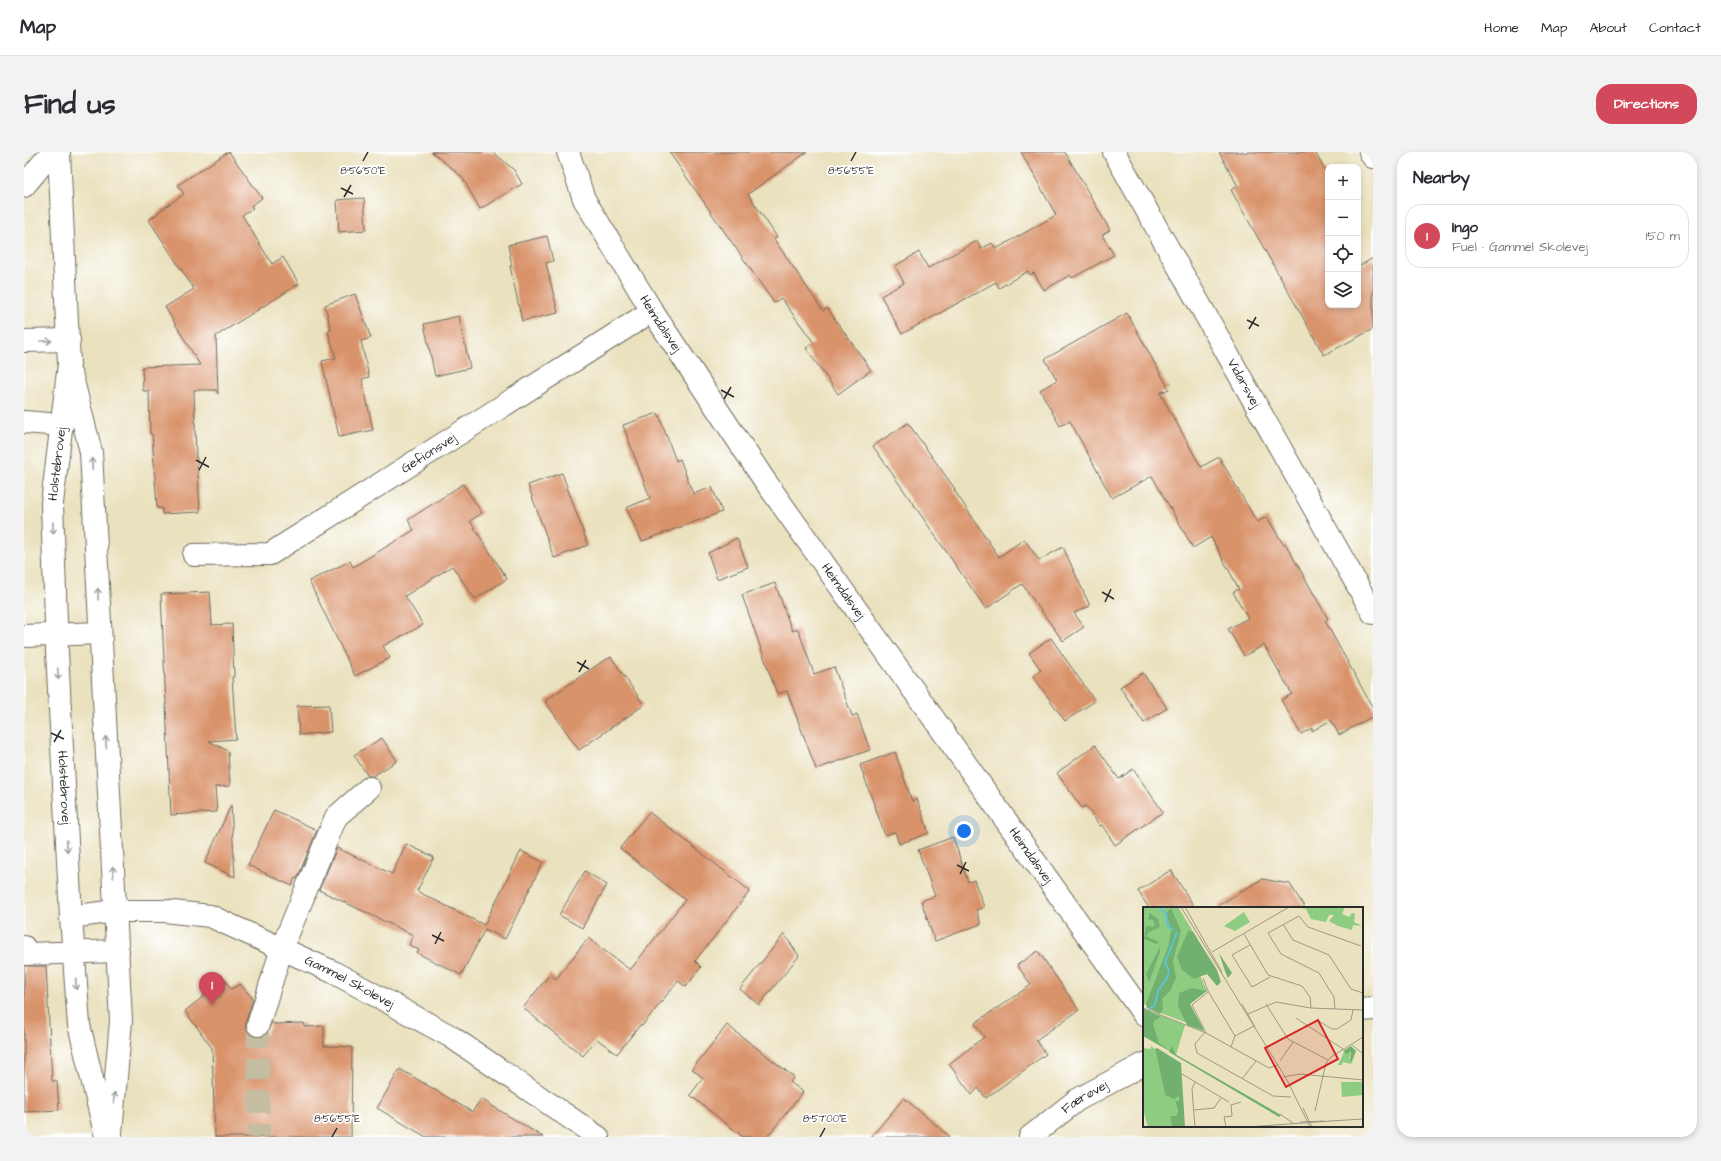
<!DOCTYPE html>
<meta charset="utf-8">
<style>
:root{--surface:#fff;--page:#f2f2f3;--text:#2b2b33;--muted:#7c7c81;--line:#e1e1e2;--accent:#d1495b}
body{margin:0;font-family:"Architects Daughter",sans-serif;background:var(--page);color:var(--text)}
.controls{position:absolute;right:12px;top:12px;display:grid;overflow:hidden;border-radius:8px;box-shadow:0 2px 6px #0003}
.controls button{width:36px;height:36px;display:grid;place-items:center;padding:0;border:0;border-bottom:1px solid var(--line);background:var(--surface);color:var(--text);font:20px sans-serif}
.you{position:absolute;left:940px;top:679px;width:14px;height:14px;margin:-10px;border:3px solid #fff;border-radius:50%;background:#1a73e8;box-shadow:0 0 0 6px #1a73e833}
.badge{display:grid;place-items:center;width:26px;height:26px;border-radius:50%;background:var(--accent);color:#fff;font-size:13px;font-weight:700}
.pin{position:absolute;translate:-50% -33px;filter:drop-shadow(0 1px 2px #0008)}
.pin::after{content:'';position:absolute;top:21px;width:14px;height:12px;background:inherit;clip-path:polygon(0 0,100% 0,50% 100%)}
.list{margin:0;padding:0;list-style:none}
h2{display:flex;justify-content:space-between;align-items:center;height:52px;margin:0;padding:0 16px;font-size:17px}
h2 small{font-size:13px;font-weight:400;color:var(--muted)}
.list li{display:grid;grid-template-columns:26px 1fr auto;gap:12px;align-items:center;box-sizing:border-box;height:64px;margin:0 8px 8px;padding:0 8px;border:1px solid var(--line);border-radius:16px}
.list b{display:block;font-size:15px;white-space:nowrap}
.list p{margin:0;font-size:13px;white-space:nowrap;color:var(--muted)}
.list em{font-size:13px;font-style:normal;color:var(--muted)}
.icon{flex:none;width:22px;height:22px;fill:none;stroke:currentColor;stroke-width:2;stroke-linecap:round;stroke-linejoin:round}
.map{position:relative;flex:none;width:1349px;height:985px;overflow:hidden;border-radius:16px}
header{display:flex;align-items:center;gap:24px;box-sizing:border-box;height:56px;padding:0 20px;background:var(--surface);border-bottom:1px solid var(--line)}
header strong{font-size:19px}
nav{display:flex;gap:22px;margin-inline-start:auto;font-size:14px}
.intro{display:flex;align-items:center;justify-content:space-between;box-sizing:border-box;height:96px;padding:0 24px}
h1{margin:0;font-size:28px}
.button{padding:10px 18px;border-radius:16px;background:var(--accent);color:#fff;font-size:14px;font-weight:700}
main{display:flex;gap:24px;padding:0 24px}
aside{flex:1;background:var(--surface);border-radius:16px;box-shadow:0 2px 6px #0003}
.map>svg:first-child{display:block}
.building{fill:#d9936b}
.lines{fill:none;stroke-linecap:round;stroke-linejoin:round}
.minor-tunnel{stroke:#c4bda1;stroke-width:22;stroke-dasharray:22 11;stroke-linecap:butt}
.minor-casing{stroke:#6e6b5e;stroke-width:24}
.major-casing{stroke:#6e6b5e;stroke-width:24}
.minor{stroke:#fff;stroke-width:22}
.major{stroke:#fff;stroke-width:22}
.oneway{stroke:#a0a0a0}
.ticks{fill:none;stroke:#2b2b2b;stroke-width:1.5}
.labels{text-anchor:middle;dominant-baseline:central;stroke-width:3.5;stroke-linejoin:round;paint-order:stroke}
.street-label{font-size:13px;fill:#2b2b2b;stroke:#fff}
.inset-river{fill:none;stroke:#5bc4d6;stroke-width:2}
.inset-road{fill:none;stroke:#9e9883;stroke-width:1}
.view{fill:#d62828;fill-opacity:0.15;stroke:#d62828;stroke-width:2}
.inset-edge{fill:none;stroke:#2b2b2b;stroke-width:2}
.ticks-label{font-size:10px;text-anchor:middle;fill:#2b2b2b;stroke:#fff;stroke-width:3.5;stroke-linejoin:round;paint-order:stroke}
</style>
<header>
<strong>Map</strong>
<nav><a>Home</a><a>Map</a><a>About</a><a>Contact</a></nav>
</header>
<div class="intro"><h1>Find us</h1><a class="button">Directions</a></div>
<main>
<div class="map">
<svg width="1349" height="985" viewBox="0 0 1349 985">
<rect width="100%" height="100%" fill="#fff"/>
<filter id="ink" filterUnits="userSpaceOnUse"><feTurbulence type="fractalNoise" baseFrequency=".025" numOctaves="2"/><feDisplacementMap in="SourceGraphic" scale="8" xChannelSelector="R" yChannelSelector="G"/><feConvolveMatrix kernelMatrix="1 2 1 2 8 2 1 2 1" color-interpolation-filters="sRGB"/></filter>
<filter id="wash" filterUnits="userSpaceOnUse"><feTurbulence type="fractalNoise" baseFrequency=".012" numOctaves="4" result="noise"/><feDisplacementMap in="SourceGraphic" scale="16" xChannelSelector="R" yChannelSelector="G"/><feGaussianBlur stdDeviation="0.9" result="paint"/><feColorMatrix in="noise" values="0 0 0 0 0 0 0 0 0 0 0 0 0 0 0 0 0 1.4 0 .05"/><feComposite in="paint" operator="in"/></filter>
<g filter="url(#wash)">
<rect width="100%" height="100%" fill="#eae1be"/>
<g id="blocks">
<path class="building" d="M 204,0 L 205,0 L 238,46 L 227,54 L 229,56 L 218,63 L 248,112 L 259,105 L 275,132 L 192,184 L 194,242 L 192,238 L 170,238 L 172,306 L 173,306 L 176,360 L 138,362 L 138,356 L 133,356 L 128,282 L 126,282 L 125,239 L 119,239 L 118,215 L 176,213 L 141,155 L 170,137 L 125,68 L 134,61 L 134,60 L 160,42 L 154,33 Z
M 408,0 L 469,0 L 490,18 L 498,32 L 456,57 L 438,25 Z
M 645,0 L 783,0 L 724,42 L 753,85 L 750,87 L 799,159 L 803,156 L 847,218 L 814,242 L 782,196 L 790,191 L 757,146 L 750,151 Z
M 997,0 L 1041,0 L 1086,78 L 1078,83 L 1090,103 L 1048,126 L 1046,123 L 1020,138 L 1010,121 L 1006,123 L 1004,119 L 975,136 L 972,130 L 878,182 L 857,144 L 880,131 L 871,114 L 895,100 L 904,116 L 953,89 L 957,97 L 968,91 L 972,97 L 1032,63 Z
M 1195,0 L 1291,0 L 1304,24 L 1304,153 L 1334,153 L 1334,115 L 1349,106 L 1349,177 L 1300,203 L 1207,38 L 1214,34 Z
M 340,46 L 342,78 L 315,80 L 313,48 Z
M 523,84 L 529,109 L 522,111 L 534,161 L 498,169 L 486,114 L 488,114 L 484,93 Z
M 331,142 L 347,186 L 337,189 L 345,225 L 338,227 L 349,278 L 315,285 L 298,209 L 312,206 L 304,179 L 307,178 L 301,153 Z
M 1103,161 L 1145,237 L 1136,241 L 1177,315 L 1195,305 L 1233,370 L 1243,365 L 1259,392 L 1261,391 L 1304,467 L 1301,469 L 1349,556 L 1349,564 L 1315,583 L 1307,568 L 1288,579 L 1288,576 L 1277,582 L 1257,548 L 1268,542 L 1240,493 L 1220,504 L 1204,477 L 1224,466 L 1209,440 L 1215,437 L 1187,385 L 1169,396 L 1128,324 L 1088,346 L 1046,269 L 1036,274 L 1016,238 L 1033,228 L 1021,207 Z
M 435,164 L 446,216 L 411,224 L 400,172 Z
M 634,261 L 652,309 L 656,307 L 669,342 L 688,335 L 698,360 L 618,389 L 602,356 L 626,346 L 599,273 Z
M 884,271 L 931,337 L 930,338 L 975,405 L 1000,387 L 1015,408 L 1039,395 L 1066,454 L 1050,461 L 1060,475 L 1039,489 L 998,432 L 962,457 L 849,294 Z
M 538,321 L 564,393 L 530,406 L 504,333 Z
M 439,332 L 458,361 L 446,369 L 483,427 L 451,447 L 428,414 L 381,444 L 399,473 L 359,494 L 366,506 L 331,524 L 285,429 L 326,409 L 329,415 L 390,378 L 384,368 Z
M 713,386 L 724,415 L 693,427 L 684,401 Z
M 751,431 L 768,479 L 774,477 L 790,522 L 810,515 L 828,564 L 833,562 L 846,598 L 792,617 L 763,539 L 753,542 L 718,443 Z
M 186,440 L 188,473 L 208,472 L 210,525 L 208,525 L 212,587 L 185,589 L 204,599 L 206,634 L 191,635 L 193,660 L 147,663 L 137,442 Z
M 1027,486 L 1071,549 L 1041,569 L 1009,524 L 1017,518 L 1005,501 Z
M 587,505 L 620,553 L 555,598 L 521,549 L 576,511 Z
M 1119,521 L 1143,556 L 1120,571 L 1096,535 Z
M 305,553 L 307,580 L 275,583 L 273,554 Z
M 358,586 L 373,609 L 349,624 L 344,624 L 330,603 Z
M 1071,593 L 1095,627 L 1109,617 L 1139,660 L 1091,693 L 1078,673 L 1076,674 L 1062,654 L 1058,656 L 1033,621 Z
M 871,600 L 888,649 L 893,647 L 905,681 L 875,692 L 871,680 L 861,683 L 836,613 Z
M 207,653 L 211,725 L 181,711 Z
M 250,658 L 293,678 L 273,727 L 271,726 L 268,734 L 224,713 Z
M 625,660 L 726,739 L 671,809 L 677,815 L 662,835 L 654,829 L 618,874 L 616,873 L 593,902 L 573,887 L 559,904 L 499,856 L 526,822 L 532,827 L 564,786 L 606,818 L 661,748 L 596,696 Z
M 929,685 L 944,730 L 950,728 L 960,755 L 952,758 L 957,772 L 911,789 L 897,749 L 911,744 L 894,698 Z
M 382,692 L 410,705 L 393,739 L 460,773 L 497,699 L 519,710 L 481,787 L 461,777 L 437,823 L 393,801 L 395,798 L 385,793 L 389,783 L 295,738 L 313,696 L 368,722 Z
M 1147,718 L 1171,756 L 1125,756 L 1114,739 Z
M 561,719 L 583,733 L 558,776 L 535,763 Z
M 1238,727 L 1266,732 L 1281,756 L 1190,756 Z
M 760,782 L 775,804 L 735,853 L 716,837 Z
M 1014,799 L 1055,858 L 1012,888 L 1022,902 L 962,946 L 954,936 L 948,943 L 925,912 L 960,885 L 951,871 L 1007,833 L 993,813 Z
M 0,814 L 22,814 L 28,929 L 33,929 L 35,958 L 0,960 Z
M 201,827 L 207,837 L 216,832 L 229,847 L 222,869 L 222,875 L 225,881 L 230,885 L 236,885 L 242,882 L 248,870 L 250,872 L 280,871 L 281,875 L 300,874 L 300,894 L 328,895 L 327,985 L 191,985 L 188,896 L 161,859 Z
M 703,873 L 770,925 L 766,930 L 779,940 L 743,985 L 719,985 L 666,943 L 679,926 L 668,917 Z
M 376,917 L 448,960 L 457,947 L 519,985 L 402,985 L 353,956 Z
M 880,946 L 926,985 L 847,985 Z"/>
</g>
</g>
<g filter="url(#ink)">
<use href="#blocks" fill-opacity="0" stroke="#6e6b5e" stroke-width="1"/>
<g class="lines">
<path class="minor-tunnel" d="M 234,873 L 235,985"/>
<defs>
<g id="minor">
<path id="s1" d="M 544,0 L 560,47 L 628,159 L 739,326 L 1120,863"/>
<path id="s2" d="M 1090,0 L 1349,461"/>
<path d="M 1346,0 L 1349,5"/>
<path d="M 0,34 L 28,0"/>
<path d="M 0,189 L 45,188"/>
<path d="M 0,270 L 38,273"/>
<path id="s3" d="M 170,403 L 246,402 L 628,159"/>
<path d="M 0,484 L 76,481"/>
<path id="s4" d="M 47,765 L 91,759 L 140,759 L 186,764 L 309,820 L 426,884 L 574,985"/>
<path d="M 0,795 L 3,802 L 94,799"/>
<path d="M 1338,858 L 1349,857"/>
<path d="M 234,873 L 258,796 L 312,665 L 345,636"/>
<path id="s5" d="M 1006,985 L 1053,948 L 1120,912"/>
</g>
<g id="major">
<path id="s6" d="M 35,0 L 45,212 L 28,351 L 33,500 L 47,765 L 55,873 L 82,985"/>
<path d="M 48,225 L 67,300 L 97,869 L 87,981"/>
</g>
</defs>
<use href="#minor" class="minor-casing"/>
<use href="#major" class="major-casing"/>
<use href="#minor" class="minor"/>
<use href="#major" class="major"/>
</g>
<defs><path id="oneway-shaft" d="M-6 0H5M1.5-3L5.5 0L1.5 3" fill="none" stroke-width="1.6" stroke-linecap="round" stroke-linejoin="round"/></defs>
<g class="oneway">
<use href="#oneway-shaft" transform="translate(22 189)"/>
<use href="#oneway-shaft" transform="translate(68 312) rotate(-93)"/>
<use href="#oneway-shaft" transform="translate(29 376) rotate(88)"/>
<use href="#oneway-shaft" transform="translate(74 442) rotate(-93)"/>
<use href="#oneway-shaft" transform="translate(34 522) rotate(87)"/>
<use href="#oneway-shaft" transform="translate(82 590) rotate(-93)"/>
<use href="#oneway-shaft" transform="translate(43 694) rotate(87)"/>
<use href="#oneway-shaft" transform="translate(89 720) rotate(-93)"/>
<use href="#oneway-shaft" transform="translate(52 832) rotate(86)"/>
<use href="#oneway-shaft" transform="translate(90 946) rotate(-85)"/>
</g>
</g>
<path class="ticks" d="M 339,9 L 344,0M 827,9 L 832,0M 317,36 L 329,42M 320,45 L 327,33M 1223,168 L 1235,174M 1225,177 L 1232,165M 697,238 L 710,245M 700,247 L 707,235M 172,308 L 185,315M 175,318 L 182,305M 1078,440 L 1090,447M 1081,450 L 1087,437M 553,510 L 565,517M 555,520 L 562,508M 27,581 L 40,587M 30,590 L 37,578M 933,713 L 945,719M 936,722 L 942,710M 408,783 L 420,789M 411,792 L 417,780M 308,985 L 313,976M 796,985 L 801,976"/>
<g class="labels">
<g class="street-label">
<text stroke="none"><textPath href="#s1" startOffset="196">Heimdalsvej</textPath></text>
<text stroke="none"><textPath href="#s2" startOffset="265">Vidarsvej</textPath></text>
<text stroke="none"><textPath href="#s3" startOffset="264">Gefionsvej</textPath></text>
<text transform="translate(33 312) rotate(-83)">Holstebrovej</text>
<text stroke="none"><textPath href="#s1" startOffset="520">Heimdalsvej</textPath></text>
<text stroke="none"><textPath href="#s6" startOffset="637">Holstebrovej</textPath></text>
<text stroke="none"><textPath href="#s1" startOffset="844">Heimdalsvej</textPath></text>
<text stroke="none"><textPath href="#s4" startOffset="294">Gammel Skolevej</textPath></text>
<text stroke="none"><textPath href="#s5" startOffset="68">Færøvej</textPath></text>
</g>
</g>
<g transform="translate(1119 755)">
<rect width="220" height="220" fill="#eae1be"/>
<path d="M 0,0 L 15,0 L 21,5 L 20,0 L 35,0 L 54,31 L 57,69 L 64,84 L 50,93 L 47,98 L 61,122 L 4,101 L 3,97 L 0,99 ZM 202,0 L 199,7 L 206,10 L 209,6 L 212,7 L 211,15 L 219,19 L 210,18 L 209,23 L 195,19 L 186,14 L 191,8 L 186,8 L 183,15 L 168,12 L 163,2 L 157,1 ZM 101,5 L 107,15 L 92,24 L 81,19 ZM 1,102 L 42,118 L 33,148 L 0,129 ZM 8,139 L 12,142 L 22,188 L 36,189 L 36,195 L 32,195 L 35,204 L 33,209 L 27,209 L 29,220 L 5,220 L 0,202 L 0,141 L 8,142 ZM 208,144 L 206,152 L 211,151 L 213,146 L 208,157 L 200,155 L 199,158 L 195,158 L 201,145 ZM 198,175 L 220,175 L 220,188 L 199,190 Z" fill="#8ecc81"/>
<path d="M 28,1 L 38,24 L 30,54 L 33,71 L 27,84 L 19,92 L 20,102 L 17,107 L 4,101 L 3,97 L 25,40 L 28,24 L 23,6 ZM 7,6 L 15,12 L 17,20 L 6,25 L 3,29 L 16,35 L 14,37 L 1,32 L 3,19 L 10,20 L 12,17 L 10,13 L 5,12 ZM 45,24 L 50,25 L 74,63 L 78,75 L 74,79 L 64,67 L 51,72 L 39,63 L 34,50 ZM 17,40 L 17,45 L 6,75 L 3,67 ZM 76,46 L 89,66 L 85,71 L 82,64 ZM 49,81 L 64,84 L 47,97 L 61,124 L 44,118 L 35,99 L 36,86 ZM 1,102 L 18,110 L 12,113 L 10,117 L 16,136 L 25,143 L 0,129 ZM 29,139 L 32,147 L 138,208 L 136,210 L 26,145 ZM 208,139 L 213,144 L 209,154 L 207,154 L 208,144 L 204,147 L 200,144 ZM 14,141 L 38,156 L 42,220 L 29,220 L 27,209 L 33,209 L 35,204 L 32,194 L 36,194 L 36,189 L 31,192 L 22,188 L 12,142 Z" fill="#72b06f"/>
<path class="inset-river" d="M 17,0 L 23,7 L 25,19 L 31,23M 6,102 L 12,98 L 15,84 L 25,69 L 26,64 L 22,56 L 34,25"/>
<path class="inset-road" d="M 38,0 L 144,173 L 167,220M 42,0 L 79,65M 140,17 L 150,33 L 186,48 L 208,82 L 220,86M 220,26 L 220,55M 101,27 L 125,68 L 159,79 L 167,90 L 168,101M 107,38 L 89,48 L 109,80 L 127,70M 69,45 L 146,0M 60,71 L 65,84 L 92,129M 99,97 L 112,120M 123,97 L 145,132 L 185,153M 0,101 L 63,126 L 126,161 L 135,158M 192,102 L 191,90 L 176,66 L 138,47 L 125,26 L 156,9 L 165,20 L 218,39M 105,107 L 133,95 L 168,101 L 220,103M 153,111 L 200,142M 174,113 L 189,122 L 194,122 L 208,113 L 210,103M 62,125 L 52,137 L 54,146 L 130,189 L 148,190M 63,126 L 49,98 L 65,85M 208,137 L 220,147M 88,140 L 92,129 L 111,119M 137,154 L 150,135M 39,167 L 86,195M 140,170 L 157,167 L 220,173M 99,172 L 113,154M 160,201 L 169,220M 51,203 L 71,201 L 78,191M 172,204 L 183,156 L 188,150 L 220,130M 137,207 L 150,216M 187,214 L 220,212M 157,215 L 181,214M 52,220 L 49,182 L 52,175M 83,220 L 81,210 L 89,209 L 88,198 L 98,195M 104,220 L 188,214"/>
<path class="view" d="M 175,113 L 195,152 L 143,180 L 122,141 Z"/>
<rect width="220" height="220" class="inset-edge"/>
</g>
<g class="ticks-label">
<text x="339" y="22">8°56'50"E</text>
<text x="827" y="22">8°56'55"E</text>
<text x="313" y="970">8°56'55"E</text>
<text x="801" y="970">8°57'00"E</text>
</g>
</svg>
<div class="controls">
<button>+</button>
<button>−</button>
<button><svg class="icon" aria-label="locate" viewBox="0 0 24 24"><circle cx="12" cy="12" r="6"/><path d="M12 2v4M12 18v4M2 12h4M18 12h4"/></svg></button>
<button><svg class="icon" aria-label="layers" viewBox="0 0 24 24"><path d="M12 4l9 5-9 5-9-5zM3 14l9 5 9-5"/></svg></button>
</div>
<div class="you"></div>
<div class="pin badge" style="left:188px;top:853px">1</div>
</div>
<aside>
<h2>Nearby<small></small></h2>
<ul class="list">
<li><span class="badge">1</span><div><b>Ingo</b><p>Fuel · Gammel Skolevej</p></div><em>150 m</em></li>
</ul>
</aside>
</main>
